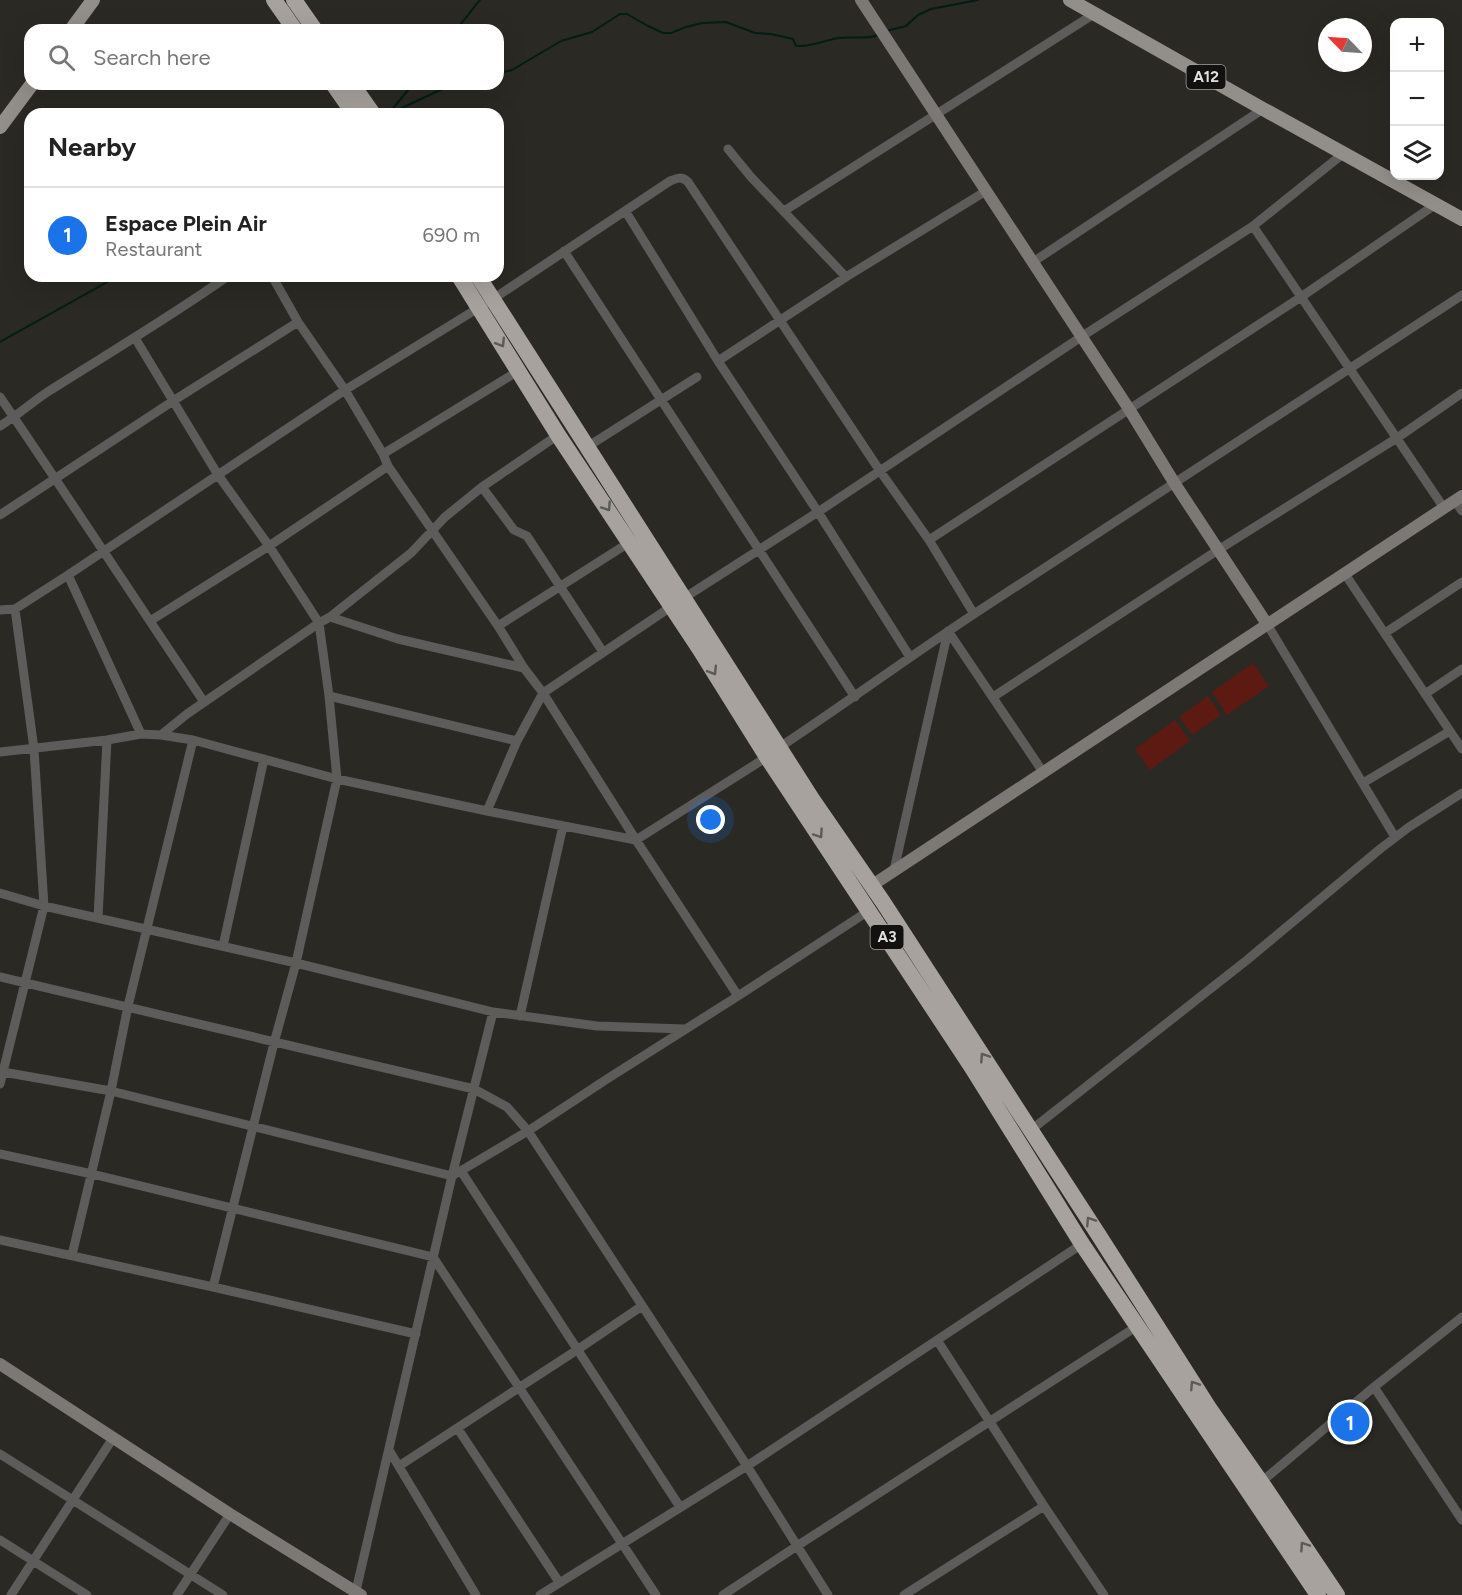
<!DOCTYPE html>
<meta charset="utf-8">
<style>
:root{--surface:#fff;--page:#f6f6f6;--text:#222;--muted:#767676;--line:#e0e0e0;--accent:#1a73e8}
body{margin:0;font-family:Figtree,sans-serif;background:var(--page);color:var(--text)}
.controls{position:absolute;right:18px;top:18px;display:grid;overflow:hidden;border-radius:12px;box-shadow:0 6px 24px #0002}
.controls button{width:54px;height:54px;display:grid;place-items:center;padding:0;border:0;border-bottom:2px solid var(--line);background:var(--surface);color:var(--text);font:30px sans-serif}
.compass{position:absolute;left:1318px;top:18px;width:54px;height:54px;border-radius:50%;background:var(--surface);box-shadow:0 6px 24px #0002;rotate:295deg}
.you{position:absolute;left:711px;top:820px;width:21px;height:21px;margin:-15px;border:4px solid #fff;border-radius:50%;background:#1a73e8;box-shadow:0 0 0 9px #1a73e833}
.badge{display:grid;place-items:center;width:39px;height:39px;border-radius:50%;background:var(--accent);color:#fff;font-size:20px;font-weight:700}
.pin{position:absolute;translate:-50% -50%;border:3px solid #fff;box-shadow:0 2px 6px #0006}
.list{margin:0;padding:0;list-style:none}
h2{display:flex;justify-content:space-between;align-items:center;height:78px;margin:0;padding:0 24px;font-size:26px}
h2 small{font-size:20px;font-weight:400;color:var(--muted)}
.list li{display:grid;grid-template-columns:39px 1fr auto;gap:18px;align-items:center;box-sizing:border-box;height:96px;padding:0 24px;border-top:2px solid var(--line)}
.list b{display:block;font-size:22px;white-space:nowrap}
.list p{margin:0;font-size:20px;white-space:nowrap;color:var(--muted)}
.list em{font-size:20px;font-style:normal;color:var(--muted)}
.icon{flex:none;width:33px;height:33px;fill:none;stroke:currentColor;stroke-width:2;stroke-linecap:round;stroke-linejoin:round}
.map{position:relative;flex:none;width:1462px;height:1595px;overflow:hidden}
.search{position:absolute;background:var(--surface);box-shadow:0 6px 24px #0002;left:24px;top:24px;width:480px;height:66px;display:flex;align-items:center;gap:15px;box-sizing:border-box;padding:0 21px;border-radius:18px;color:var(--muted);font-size:22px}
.panel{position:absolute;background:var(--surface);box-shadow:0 6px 24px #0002;left:24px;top:108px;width:480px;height:174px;border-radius:18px}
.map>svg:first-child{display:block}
.green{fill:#5c1a12}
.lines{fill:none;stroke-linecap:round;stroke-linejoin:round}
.stream{stroke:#021e14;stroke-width:2}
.street{stroke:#5e5c5a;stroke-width:9}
.secondary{stroke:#7b7875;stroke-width:12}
.primary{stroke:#928e8a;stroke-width:14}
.highway{stroke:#a7a29d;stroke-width:16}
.oneway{stroke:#5c5a56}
.labels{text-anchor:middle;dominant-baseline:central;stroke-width:4.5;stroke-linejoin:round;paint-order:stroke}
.shield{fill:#12110f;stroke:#a2a19e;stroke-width:1.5}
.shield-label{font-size:15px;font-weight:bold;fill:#dfdfdc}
</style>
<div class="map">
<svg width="1462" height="1595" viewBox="0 0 1462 1595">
<rect width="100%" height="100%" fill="#2a2924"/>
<path class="green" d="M 1253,663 L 1269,686 L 1227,715 L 1212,692 Z
M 1208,696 L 1221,715 L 1192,735 L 1179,717 Z
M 1175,720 L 1190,741 L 1150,770 L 1135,749 Z"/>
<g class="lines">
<path class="stream" d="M 456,30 L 480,0
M 886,31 L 906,26 L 918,15 L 931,9 L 978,0
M 498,73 L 512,70 L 561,41 L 592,32 L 620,14 L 627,14 L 648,26 L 663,33 L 671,33 L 686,27 L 702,23 L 726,22 L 755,33 L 771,34 L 793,39 L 796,46 C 811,47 825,40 839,38 C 853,36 866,40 878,35
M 390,112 L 413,84
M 389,114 L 453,84
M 0,342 L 118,276"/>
<path class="street" d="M 728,149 L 751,177 L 846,277
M 784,211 L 1094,14
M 626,212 L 718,361 L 818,512 L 910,657
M 1253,226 L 1444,508
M 564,251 L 855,697
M 1033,262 L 1263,109
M 272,276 L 298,322 L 345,390 L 383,454 L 388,466 L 498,626 L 524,668 L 543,693 L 636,840 L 738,996
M 135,338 L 218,475 L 269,546 L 319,623 L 329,696 L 337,779 L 296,963 L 274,1043 L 213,1287
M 718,361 L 846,277 L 986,191
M 0,397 C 69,498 136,601 204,702
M 0,426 C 17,416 32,402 49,391 C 109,353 170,317 228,276
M 587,447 L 697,377
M 383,454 L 518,371
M 482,487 L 514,530 L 527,536 L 603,652
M 1455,501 L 1462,511
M 0,515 L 173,401 L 298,322
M 929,540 L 1301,297 L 1436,204
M 1345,574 L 1462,749
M 68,575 L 141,734
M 0,610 L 15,609 L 68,575 L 345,390 L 493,299 L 670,181 C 677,178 682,176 688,182 L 880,471 L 929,540 L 974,614
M 330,617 L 398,639 L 524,668
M 150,621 L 269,546 L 388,466
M 1267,624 L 1395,837
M 498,626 L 630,542
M 948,631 L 1043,772
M 1385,633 L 1462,582
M 1425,694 L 1462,669
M 329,696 L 517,741
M 993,697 L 1218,550 L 1397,438 L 1462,393
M 161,735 L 187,714 L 319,623 L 330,617 L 411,553 L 445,517 L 482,487 L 558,435
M 780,747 C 846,703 909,657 974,614 L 1462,295
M 0,752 L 107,740 L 141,734 L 161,735 L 193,740 L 337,779 L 487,811 L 636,840 L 767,757
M 1363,783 L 1450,731
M 487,811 L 517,741 L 543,693 L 684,598 L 818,512 L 1081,337 L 1253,226 L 1344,153
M 894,870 L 948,631
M 0,893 L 44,906 L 296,963 L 493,1012 L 597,1026 L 684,1029
M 98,918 L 107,740
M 223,946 L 264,759
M 0,977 L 474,1089 L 507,1107 L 528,1131 L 747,1466 L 828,1595
M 520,1016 L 563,826
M 3,1072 L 111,1091 L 452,1176 L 528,1131 L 607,1079 L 738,996 L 870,910
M 0,1084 L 44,906 L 34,749 L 15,609
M 1031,1130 L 1247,960 L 1380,849 L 1409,827 L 1462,793
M 0,1154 L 92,1174 L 433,1257 L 656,1595
M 461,1171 L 680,1507
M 0,1240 L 213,1287 L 416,1334
M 72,1255 L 111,1091 L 128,1006 L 193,740
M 937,1340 L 1044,1506 L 1104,1595
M 1374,1387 L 1462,1520
M 458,1429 L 559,1582
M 389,1450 L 476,1595
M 0,1454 L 223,1595
M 399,1466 L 577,1350 L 642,1306
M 1260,1483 L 1374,1387 L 1462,1317
M 0,1540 L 87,1595
M 11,1595 L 113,1438
M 177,1595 L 230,1514
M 355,1595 L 452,1176 L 493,1012
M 540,1595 L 747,1466 L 1082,1244
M 723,1595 L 797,1546 L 1139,1325
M 904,1595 L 1044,1506"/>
<path class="secondary" d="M 861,0 L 1129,409 L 1175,484 L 1267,624
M 871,886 L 1462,496
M 0,1364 L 230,1514 L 361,1595"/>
<path class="primary" d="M 1070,0 L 1263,109 L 1462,219
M 71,30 L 93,0
M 0,127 L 32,84"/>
<path class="highway" d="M 274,0 L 295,30
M 294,0 L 315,30
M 333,84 L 354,114
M 352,84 L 373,114
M 459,276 L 558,435 L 699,648 L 767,757 L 971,1066 L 1082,1244 L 1318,1595
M 478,276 L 812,799 L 883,902 L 1098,1234 L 1209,1408 L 1261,1482 L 1337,1595"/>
</g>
<defs><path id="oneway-chevron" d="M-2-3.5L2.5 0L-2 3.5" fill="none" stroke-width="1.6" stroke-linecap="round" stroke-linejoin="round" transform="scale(1.5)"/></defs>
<g class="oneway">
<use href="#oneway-chevron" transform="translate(501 343) rotate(58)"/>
<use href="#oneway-chevron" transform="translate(607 507) rotate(56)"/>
<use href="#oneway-chevron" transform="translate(713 671) rotate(58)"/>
<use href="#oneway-chevron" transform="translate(819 834) rotate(56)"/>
<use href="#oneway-chevron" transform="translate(984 1057) rotate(-123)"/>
<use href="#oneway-chevron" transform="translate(1090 1221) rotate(-123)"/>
<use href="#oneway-chevron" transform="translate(1194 1385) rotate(-123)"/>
<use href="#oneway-chevron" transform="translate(1304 1546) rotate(-124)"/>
</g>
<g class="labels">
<g class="shield">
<rect x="1186.5" y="65" width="39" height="24" rx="4.5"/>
<rect x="870.5" y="925" width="33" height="24" rx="4.5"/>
</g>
<g class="shield-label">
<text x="1206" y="77">A12</text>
<text x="887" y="937">A3</text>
</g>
</g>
</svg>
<div class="controls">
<button>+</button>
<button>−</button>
<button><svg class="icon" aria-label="layers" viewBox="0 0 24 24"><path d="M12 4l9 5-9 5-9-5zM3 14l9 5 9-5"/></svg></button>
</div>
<svg class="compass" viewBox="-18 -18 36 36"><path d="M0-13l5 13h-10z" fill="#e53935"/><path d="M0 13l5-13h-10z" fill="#767676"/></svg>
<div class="you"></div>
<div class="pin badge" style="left:1350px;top:1422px">1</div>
<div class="search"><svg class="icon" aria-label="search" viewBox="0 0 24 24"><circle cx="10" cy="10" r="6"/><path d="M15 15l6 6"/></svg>Search here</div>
<section class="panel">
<h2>Nearby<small></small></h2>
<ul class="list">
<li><span class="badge">1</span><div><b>Espace Plein Air</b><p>Restaurant</p></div><em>690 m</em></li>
</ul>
</section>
</div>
